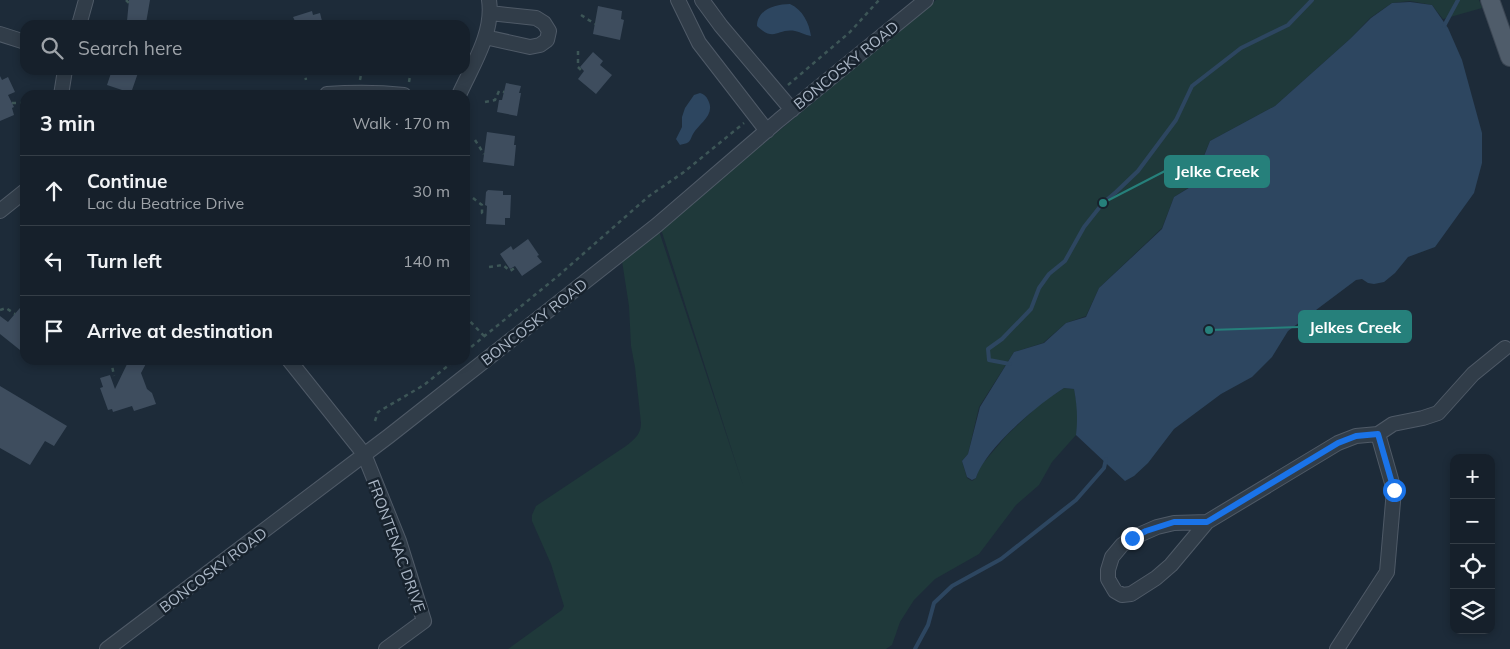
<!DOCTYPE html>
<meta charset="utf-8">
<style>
:root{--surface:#16202b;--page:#1f2833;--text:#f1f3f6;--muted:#9ea3a9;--line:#353e47}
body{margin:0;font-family:Mulish,sans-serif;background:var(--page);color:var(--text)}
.controls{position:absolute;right:15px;bottom:15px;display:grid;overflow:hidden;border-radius:10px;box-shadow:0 2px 8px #0003}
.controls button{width:45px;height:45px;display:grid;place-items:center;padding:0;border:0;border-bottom:1px solid var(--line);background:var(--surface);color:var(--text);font:25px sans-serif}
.stop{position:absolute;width:15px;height:15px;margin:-11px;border:4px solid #1a73e8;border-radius:50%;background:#fff}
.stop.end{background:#1a73e8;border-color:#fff;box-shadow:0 1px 5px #0008}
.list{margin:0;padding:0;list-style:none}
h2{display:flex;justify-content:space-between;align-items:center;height:65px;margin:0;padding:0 20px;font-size:21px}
h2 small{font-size:16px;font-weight:400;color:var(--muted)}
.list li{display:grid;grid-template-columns:32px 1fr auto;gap:15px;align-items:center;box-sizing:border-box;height:70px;padding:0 20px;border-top:1px solid var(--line)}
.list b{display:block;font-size:19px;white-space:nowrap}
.list p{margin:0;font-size:16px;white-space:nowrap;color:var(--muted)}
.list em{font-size:16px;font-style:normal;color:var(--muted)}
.icon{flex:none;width:28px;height:28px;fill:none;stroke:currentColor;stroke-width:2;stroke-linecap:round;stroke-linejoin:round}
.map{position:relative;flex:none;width:1510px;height:649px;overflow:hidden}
.search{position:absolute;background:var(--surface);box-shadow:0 2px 8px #0003;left:20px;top:20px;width:450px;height:55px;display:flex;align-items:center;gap:12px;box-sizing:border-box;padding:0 18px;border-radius:15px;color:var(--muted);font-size:19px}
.panel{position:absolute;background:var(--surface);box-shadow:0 2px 8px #0003;left:20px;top:90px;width:450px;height:275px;border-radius:15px}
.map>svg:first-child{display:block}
.green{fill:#1f393a}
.water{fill:#2d4660}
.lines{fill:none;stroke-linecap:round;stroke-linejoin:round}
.stream{stroke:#2d4660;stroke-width:4}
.building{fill:#3e4d5e}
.minor-casing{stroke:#4f5a67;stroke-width:16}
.major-casing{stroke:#3b4653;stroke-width:20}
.path{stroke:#3d5657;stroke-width:2.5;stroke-dasharray:4 4;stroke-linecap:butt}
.minor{stroke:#313d49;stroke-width:14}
.major{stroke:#4f5c6a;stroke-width:18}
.route{stroke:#1a73e8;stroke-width:6}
.labels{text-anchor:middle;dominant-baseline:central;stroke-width:5;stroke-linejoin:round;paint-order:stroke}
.street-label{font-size:15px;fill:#abb7c6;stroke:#17222d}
.leader{fill:none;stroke:#26807b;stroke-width:2}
.callout-dot{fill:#26807b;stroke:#17222d;stroke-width:2}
.callout{fill:#26807b;stroke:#26807b;stroke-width:2}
.callout-label{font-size:16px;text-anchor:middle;font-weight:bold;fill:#fff}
</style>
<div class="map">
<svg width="1510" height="649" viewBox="0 0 1510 649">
<rect width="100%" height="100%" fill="#1d2b39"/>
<path class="green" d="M 936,0 L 1479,0 L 1482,8 L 1443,19 L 1432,5 L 1410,1 L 1392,3 L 1370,18 L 1350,39 L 1275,106 L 1210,141 L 1191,186 L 1174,197 L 1162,228 L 1099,288 L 1086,316 L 1066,323 L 1043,343 L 1014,352 L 979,407 L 968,454 L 962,461 L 967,478 L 972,481 L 976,478 L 979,468 L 1006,436 L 1041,403 L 1064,388 L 1074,389 L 1077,404 L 1078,422 L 1076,435 L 1052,462 L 1039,485 L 1016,505 L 979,554 L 935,579 L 914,600 L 900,622 L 892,645 L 886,649 L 508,649 L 562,610 L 564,606 L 551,564 L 532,521 L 532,515 L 536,506 L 626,446 C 635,439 641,434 641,423 L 635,367 L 631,346 L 629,306 L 622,261 L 659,231 L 744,488 L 661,229 Z"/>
<path class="water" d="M 1410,2 L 1432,5 L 1448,28 L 1462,60 L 1482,133 L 1482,163 L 1474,193 L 1435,247 L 1408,257 L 1395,273 L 1384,282 L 1374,284 L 1368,283 L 1362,279 L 1356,280 L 1288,331 L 1272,357 L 1252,377 L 1221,394 L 1174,429 L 1148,463 L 1134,476 L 1125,481 L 1076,435 C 1078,419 1077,405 1074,389 L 1064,388 C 1038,404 985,449 976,478 L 972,480 L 967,477 L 962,461 L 968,454 L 980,407 L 1014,352 L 1044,343 L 1066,323 L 1086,317 L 1099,288 L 1162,229 L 1174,197 L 1192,186 L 1210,141 L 1275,106 L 1350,39 L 1371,18 L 1392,3 Z
M 790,4 C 803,10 809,23 811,36 C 805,35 800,32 795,31 C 777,28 775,43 757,26 C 757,10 775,4 790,4 Z
M 700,93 C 704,94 706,96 708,100 C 716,115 699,123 693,134 C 691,137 691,141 687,143 C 686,144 681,144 680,145 L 676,139 L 682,127 L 682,117 L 685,108 L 694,95 Z"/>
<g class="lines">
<path class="stream" d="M 1444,26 L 1458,0
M 1010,364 L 989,360 L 988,349 L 1002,339 L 1031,309 L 1039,288 L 1049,274 L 1065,261 L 1084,227 L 1103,203 L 1116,192 L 1138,171 L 1176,120 L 1192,86 L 1241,48 L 1288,25 L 1312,0
M 915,649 L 928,625 L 934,603 L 952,586 L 1001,559 L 1076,500 L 1104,468 L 1106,459"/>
</g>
<path class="building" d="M 129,0 L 150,0 L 146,23 L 127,21 Z
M 598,6 L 622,11 L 621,19 L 624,20 L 620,40 L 593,34 Z
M 312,11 L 313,15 L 320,13 L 323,25 L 289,25 L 289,23 L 295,21 L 293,17 Z
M 593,52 L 603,61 L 600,65 L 612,75 L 596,94 L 578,79 L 584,71 L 580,67 Z
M 112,70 L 139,70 L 131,93 L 107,85 Z
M 0,76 L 2,80 L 8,77 L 15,92 L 8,95 L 14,107 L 12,108 L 14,115 L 0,121 Z
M 506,83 L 521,86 L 519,93 L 521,93 L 517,116 L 497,112 L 499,100 L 502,100 Z
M 487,132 L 515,136 L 514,145 L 516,145 L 514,166 L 483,162 Z
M 488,190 L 503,191 L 503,195 L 511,195 L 510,218 L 505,218 L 505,225 L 486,224 L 487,206 L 485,205 L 486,192 Z
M 528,239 L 539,255 L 537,256 L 542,262 L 522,276 L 515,266 L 510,269 L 500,254 L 511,246 L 513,250 Z
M 25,302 L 25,354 L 0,334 L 0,316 L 8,322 Z
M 129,360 L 148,360 L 141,373 L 147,389 L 152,393 L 156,404 L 134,411 L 132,406 L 113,412 L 112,409 L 108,410 L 100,388 L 103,387 L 100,378 L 110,375 L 115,389 Z
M 0,386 L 67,426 L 54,446 L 45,441 L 30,465 L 0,448 Z"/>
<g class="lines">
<defs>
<path id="minor" d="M 678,0 L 699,43 L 767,131
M 702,0 L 721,26 L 792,110
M 79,25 L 86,0
M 0,34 L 25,42
M 485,37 L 530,47 L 540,45 L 547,40 L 549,31 L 544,23 L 536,18 L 490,13
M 327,94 C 353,92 378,92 404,95
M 61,95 L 65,70
M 459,95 C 472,66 494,33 489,0
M 0,211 L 25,191
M 289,360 L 364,454 L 399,541 L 424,621 L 386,649
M 1207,522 L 1171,565 L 1156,578 L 1131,594 L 1122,595 L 1115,591 L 1108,579 L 1108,570 L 1112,557 L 1122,545 L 1132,538 L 1157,527 L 1174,523 L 1207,522 L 1338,443 L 1356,436 L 1378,434 L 1393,424 L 1423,418 L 1438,413 L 1473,374 L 1505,348
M 107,649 L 389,436 L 657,225 L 779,120 L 926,0
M 1337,649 L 1387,572 L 1394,490 L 1378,434"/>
<path id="major" d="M 1490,0 L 1510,57"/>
</defs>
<use href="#minor" class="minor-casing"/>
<use href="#major" class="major-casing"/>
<path class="path" d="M 126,0 L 129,3
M 581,15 L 595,24
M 578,51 L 578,67 L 583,72
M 304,70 L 306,80
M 360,80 L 362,70
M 409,82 L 411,70
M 788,85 L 850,32 L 879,0
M 485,102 L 495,100 L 499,91 L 504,92
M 12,103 L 25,103
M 475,140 L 484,154
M 473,198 L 482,205 L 482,213 L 486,215
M 489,267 L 503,265 L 510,271 L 516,267
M 0,310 L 6,308 L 15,314
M 465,316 L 484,336
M 465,352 L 558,276 L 649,196 L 684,172 L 744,123
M 111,360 L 114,376
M 375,421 L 378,412 L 424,385 L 455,360"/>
<use href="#minor" class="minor"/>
<use href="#major" class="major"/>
</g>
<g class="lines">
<path class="route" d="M 1132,538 L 1146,531 L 1174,522 L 1207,522 L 1338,443 L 1356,436 L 1378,434 L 1394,490"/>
</g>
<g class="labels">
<g class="street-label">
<text transform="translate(846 65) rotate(-39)">BONCOSKY ROAD</text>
<text transform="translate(534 322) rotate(-38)">BONCOSKY ROAD</text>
<text transform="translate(397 546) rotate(70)">FRONTENAC DRIVE</text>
<text transform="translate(213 570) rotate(-37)">BONCOSKY ROAD</text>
</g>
</g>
<path class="leader" d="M1103 203L1165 171M1209 330L1299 327"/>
<g class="callout-dot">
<circle cx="1103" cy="203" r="5"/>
<circle cx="1209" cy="330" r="5"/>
</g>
<g class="callout">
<rect x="1165" y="156" width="104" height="31" rx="5"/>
<rect x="1299" y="311" width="112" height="31" rx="5"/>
</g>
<g class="callout-label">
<text x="1217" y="177">Jelke Creek</text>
<text x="1355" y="333">Jelkes Creek</text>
</g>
</svg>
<div class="controls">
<button>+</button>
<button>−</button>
<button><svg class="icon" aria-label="locate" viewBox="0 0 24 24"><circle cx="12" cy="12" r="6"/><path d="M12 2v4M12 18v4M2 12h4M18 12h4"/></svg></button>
<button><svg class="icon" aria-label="layers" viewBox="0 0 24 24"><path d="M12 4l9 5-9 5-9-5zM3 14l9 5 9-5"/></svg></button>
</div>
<div class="stop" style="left:1394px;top:490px"></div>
<div class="stop end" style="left:1132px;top:538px"></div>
<div class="search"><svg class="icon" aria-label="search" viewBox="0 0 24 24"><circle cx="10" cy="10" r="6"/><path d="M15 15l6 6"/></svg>Search here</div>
<section class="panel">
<h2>3 min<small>Walk · 170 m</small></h2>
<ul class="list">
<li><svg class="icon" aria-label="ahead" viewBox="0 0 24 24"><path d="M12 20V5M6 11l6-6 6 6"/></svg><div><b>Continue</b><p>Lac du Beatrice Drive</p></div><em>30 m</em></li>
<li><svg class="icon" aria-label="left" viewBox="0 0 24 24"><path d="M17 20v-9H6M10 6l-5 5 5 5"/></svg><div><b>Turn left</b></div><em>140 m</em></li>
<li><svg class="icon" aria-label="arrive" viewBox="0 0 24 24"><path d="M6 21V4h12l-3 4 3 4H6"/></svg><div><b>Arrive at destination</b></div></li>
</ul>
</section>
</div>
